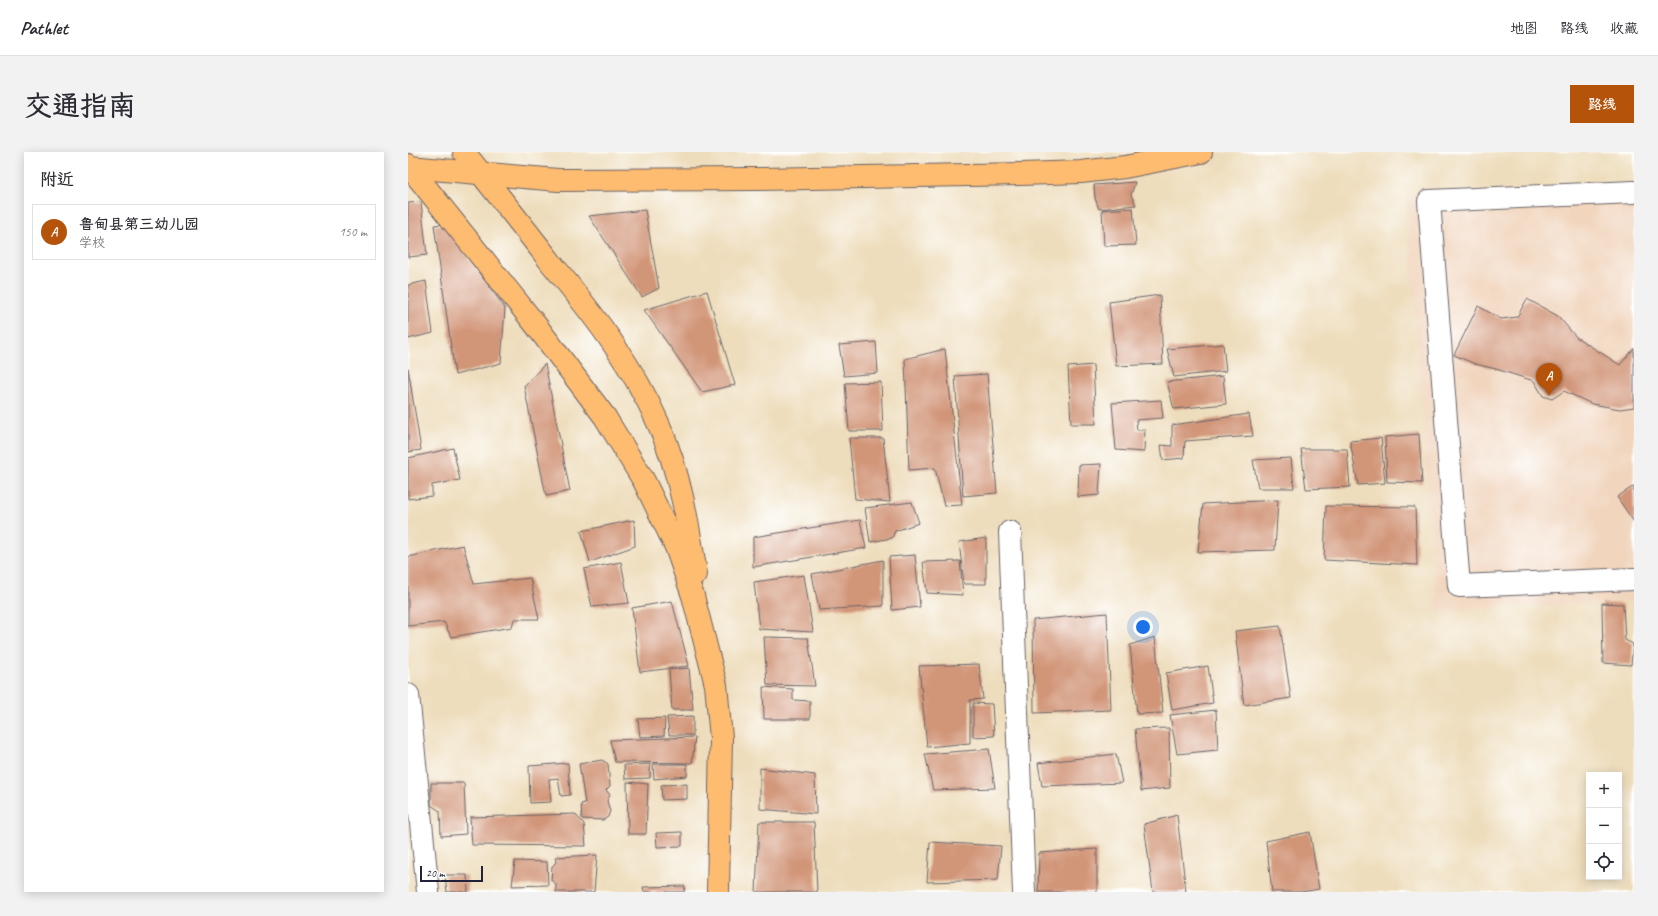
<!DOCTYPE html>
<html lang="zh">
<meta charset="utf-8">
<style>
:root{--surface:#fff;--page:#f2f2f3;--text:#2b2b33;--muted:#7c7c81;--line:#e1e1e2;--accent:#b45309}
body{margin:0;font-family:Caveat,"LXGW WenKai TC",sans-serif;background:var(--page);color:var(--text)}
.controls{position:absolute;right:12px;bottom:12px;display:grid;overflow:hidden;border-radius:0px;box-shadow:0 2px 10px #0003}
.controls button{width:36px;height:36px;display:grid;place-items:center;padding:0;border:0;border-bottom:1px solid var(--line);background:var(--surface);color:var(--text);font:20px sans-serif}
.scale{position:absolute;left:12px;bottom:10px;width:63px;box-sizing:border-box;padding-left:4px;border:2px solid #22223b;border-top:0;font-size:11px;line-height:14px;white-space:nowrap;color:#22223b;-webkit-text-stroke:3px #fff;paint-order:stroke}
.you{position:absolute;left:735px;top:475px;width:14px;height:14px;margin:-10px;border:3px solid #fff;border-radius:50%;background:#1a73e8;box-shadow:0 0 0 6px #1a73e833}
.badge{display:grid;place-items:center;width:26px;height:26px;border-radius:50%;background:var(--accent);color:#fff;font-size:13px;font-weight:700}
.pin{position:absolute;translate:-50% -33px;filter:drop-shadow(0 1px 2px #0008)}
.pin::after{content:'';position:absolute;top:21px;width:14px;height:12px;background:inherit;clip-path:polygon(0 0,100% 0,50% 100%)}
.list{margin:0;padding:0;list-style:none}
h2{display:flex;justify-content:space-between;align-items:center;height:52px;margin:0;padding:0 16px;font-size:17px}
h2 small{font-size:13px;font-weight:400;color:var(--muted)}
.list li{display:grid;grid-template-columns:26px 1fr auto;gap:12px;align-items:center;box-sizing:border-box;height:56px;margin:0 8px 8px;padding:0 8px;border:1px solid var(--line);border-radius:0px}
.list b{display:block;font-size:15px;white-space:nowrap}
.list p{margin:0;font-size:13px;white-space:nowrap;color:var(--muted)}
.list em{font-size:13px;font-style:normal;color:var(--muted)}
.icon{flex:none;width:22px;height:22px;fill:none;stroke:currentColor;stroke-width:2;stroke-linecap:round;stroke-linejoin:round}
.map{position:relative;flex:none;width:1226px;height:740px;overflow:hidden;border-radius:0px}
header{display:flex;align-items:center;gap:24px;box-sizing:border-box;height:56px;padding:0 20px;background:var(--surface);border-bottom:1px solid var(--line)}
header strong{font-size:19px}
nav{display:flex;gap:22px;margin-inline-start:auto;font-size:14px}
.intro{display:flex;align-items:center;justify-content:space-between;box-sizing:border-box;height:96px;padding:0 24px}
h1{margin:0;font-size:28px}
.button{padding:10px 18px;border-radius:0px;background:var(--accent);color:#fff;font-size:14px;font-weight:700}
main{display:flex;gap:24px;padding:0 24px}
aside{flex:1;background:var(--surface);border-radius:0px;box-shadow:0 2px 10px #0003}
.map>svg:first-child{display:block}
.built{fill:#f1d5bd}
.building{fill:#d19578}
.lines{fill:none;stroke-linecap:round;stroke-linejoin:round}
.minor-casing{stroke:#696368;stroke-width:24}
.major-casing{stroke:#696368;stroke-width:24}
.highway-casing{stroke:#696368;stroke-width:24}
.minor{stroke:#fff;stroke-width:22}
.major{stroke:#febc70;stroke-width:22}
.highway{stroke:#febc70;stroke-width:22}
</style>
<header>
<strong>Pathlet</strong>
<nav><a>地图</a><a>路线</a><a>收藏</a></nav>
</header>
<div class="intro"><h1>交通指南</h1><a class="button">路线</a></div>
<main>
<aside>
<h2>附近<small></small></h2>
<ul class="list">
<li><span class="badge">A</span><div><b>鲁甸县第三幼儿园</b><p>学校</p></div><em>150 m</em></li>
</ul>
</aside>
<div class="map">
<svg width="1226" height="740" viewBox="0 0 1226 740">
<rect width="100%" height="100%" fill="#fff"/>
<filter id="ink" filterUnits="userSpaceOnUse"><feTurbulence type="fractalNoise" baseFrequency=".025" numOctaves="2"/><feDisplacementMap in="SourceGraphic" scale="8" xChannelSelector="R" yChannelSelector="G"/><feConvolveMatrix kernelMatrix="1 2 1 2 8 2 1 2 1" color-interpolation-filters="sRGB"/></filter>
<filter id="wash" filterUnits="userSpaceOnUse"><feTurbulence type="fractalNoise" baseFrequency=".012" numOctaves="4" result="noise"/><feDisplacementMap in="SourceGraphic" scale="16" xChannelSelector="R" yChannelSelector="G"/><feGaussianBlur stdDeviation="0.9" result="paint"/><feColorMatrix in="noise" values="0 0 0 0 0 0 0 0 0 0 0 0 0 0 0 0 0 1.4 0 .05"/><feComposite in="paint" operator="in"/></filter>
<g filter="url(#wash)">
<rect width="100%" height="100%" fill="#eeddbc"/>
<path class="built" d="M 1226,32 L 1226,449 L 1029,459 L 998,43 Z"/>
<g id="blocks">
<path class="building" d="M 727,30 L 723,43 L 728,53 L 691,57 L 687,46 L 686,33 Z
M 13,50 L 19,103 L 0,105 L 0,51 Z
M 725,56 L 728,93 L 696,94 L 694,58 Z
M 237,58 L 251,136 L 234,145 L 181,64 Z
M 35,72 L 97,156 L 93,211 L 47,223 L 26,73 Z
M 18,129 L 25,181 L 0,187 L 0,133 Z
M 299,139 L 327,233 L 294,240 L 236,158 Z
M 752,143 L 755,212 L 708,214 L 701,150 Z
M 1119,147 L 1150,164 L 1168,185 L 1212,213 L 1226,196 L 1226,255 L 1212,257 L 1184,252 L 1156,239 L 1144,247 L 1135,244 L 1126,229 L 1088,217 L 1067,212 L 1046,203 L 1070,154 L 1093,167 L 1109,165 Z
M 468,190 L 470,221 L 436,224 L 431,193 Z
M 815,192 L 818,219 L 766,225 L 759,197 Z
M 537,197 L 554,353 L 536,354 L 527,316 L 501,318 L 497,207 Z
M 137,212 L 162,339 L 138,344 L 116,234 Z
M 685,213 L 688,272 L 663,272 L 660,215 Z
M 0,216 L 13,298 L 0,300 Z
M 579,222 L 589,341 L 555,344 L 547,224 Z
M 815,224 L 818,252 L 766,257 L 759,230 Z
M 473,230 L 475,279 L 441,279 L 437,231 Z
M 753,248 L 755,266 L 728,268 L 729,278 L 737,278 L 736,300 L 708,298 L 704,251 Z
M 841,262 L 845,284 L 777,289 L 776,306 L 755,308 L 753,293 L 764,294 L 764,273 Z
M 1011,282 L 1014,331 L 979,330 L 977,285 Z
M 441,286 L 475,286 L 482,350 L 447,347 Z
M 973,286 L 977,331 L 950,333 L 942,289 Z
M 45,296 L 52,328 L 24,333 L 24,344 L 0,347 L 0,306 Z
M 893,297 L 939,297 L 942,335 L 898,337 Z
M 883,306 L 886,336 L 850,336 L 845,308 Z
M 693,312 L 691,343 L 670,345 L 671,313 Z
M 1226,334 L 1226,370 L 1209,345 Z
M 870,348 L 867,398 L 790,400 L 795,352 Z
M 504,350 L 511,371 L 487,379 L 484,386 L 462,390 L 457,356 Z
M 918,354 L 1007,355 L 1009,413 L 916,408 Z
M 226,368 L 227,394 L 182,410 L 173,379 Z
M 452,368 L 458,396 L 345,415 L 345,385 Z
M 578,386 L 578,432 L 556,432 L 551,390 Z
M 55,393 L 66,432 L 122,426 L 131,467 L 106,467 L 104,475 L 43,485 L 36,470 L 0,474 L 0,405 Z
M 507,403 L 512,455 L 484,458 L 481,405 Z
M 475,408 L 475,454 L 411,458 L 404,422 Z
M 552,409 L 555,443 L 519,441 L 515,410 Z
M 213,410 L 221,451 L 184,455 L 176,417 Z
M 396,423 L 405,480 L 351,477 L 346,430 Z
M 264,449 L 281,514 L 232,520 L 224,456 Z
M 1194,451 L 1215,452 L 1217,488 L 1225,492 L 1223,513 L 1195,511 Z
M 699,461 L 703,558 L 626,561 L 625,468 Z
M 872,474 L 883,546 L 836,553 L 827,479 Z
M 356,485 L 400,486 L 407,534 L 359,533 Z
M 747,485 L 755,561 L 729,562 L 722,493 Z
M 571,512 L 575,547 L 562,548 L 562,591 L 519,595 L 511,514 Z
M 800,514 L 805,551 L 764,558 L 758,521 Z
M 281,516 L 285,558 L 264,558 L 261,518 Z
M 355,535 L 385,537 L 385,548 L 402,549 L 402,567 L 356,567 Z
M 565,551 L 584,552 L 586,584 L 565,585 Z
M 808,558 L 810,598 L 769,602 L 762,563 Z
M 285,564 L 285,583 L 261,583 L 259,565 Z
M 257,566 L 256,584 L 232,585 L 230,567 Z
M 761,576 L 762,636 L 733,639 L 727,577 Z
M 287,585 L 284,611 L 207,610 L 202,588 Z
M 581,597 L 587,636 L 525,638 L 517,602 Z
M 708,602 L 714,631 L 634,634 L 630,611 Z
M 194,608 L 200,612 L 202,634 L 198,638 L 202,643 L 199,649 L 202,659 L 200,665 L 195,668 L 174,667 L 173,652 L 177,651 L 171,612 Z
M 160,611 L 162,643 L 153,644 L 150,626 L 141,627 L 143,650 L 122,651 L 121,614 Z
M 242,612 L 242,626 L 217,627 L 216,613 Z
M 245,612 L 279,612 L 279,624 L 246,627 Z
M 352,616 L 407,623 L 408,662 L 352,657 Z
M 219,630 L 240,632 L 238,682 L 220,682 Z
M 23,631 L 56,631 L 58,682 L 33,684 L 32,659 L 23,653 Z
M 279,632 L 279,647 L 254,648 L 253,633 Z
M 167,662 L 176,672 L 178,694 L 64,693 L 62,665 Z
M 769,663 L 778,740 L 745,740 L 736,672 Z
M 351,670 L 406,670 L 409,740 L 348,740 Z
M 274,680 L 274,694 L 249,695 L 248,681 Z
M 902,680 L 911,737 L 894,740 L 864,740 L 858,689 Z
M 522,690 L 593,694 L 590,728 L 519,730 Z
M 689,697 L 689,740 L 630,740 L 631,701 Z
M 189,703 L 186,740 L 148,740 L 148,732 L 143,728 L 144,715 L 148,710 L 147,705 Z
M 107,709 L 139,710 L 140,733 L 104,734 Z
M 37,723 L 59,723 L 60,740 L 39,740 Z
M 277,734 L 276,740 L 236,740 L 235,735 Z"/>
</g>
</g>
<g filter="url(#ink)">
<use href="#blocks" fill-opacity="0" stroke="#696368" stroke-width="1"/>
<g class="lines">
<defs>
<path id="minor" d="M 1226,40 L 1021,49 L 1051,434 L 1226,427
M 602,380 L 616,740
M 0,543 L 20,740"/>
<path id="major" d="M 1,15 L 150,28 L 352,27 L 613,22 L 673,20 L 717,15 L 793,0"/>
<path id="highway" d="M 56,0 C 85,37 115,74 144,112 C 185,162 225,213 251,273 C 272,321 280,371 288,422
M 0,13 L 127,172 L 197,265 L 236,329 L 268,395 L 285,444 L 308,533 L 313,586 L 310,740"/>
</defs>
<use href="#minor" class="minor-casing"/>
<use href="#major" class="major-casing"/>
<use href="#highway" class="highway-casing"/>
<use href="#minor" class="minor"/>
<use href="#major" class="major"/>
<use href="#highway" class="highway"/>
</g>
</g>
</svg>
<div class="controls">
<button>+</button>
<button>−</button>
<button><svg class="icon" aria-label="locate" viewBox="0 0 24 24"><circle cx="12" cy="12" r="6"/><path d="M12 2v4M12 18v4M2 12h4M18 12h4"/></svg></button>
</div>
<div class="scale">20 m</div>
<div class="you"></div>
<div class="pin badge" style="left:1141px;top:244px">A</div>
</div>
</main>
